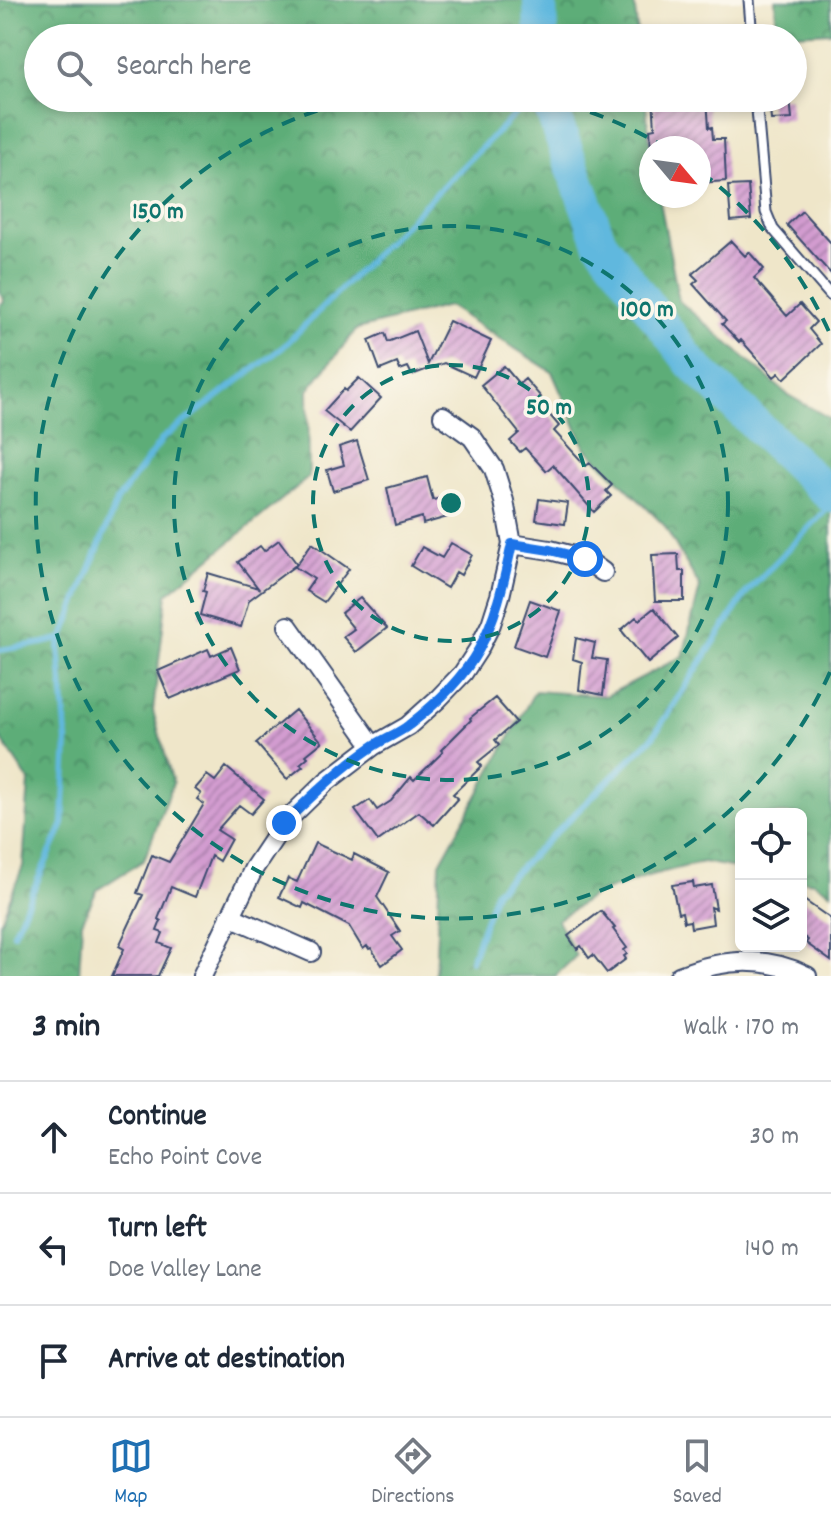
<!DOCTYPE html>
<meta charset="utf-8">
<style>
:root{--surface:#fff;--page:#f2f2f3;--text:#1f2937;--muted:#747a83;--line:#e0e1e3;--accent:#1f6fb2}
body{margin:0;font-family:Dekko,sans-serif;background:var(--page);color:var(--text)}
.controls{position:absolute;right:24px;bottom:24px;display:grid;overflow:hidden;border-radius:12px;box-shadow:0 4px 12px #0003}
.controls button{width:72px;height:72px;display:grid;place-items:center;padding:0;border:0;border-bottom:2px solid var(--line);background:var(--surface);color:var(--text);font:40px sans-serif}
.compass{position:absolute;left:639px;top:136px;width:72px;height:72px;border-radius:50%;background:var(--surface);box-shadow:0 4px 12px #0003;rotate:119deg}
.stop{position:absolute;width:24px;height:24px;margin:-18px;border:6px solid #1a73e8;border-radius:50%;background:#fff}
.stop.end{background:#1a73e8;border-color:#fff;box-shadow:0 2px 8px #0008}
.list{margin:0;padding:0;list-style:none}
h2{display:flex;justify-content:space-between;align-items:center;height:104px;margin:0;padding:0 32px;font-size:34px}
h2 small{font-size:26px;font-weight:400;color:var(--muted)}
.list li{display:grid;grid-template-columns:52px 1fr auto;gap:24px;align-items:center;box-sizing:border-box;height:112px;padding:0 32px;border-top:2px solid var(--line)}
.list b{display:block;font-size:30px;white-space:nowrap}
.list p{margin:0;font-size:26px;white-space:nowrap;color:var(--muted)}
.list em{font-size:26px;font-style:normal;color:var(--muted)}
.icon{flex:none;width:44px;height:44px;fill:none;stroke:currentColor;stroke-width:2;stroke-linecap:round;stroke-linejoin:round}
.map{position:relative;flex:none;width:831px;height:976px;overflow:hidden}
.search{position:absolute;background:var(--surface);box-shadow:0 4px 12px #0003;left:24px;right:24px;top:24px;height:88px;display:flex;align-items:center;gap:20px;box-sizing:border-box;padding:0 28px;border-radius:44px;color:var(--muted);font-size:30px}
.sheet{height:440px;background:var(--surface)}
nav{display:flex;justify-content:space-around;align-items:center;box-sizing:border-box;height:112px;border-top:2px solid var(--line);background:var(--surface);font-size:22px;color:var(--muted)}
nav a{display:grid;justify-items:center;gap:4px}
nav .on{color:var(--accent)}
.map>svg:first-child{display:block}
.forest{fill:url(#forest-crowns);stroke:#3c6e6b;stroke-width:2}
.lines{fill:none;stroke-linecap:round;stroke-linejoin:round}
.stream{stroke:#61b8de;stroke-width:6}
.river{stroke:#61b8de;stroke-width:34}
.building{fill:url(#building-hatch)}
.lane-casing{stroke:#3b4a6e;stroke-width:13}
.street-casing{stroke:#3b4a6e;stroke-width:22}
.lane{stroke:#fff;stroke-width:9}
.street{stroke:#fff;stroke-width:18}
.route{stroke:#1a73e8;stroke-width:10}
.ring{fill:none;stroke:#0f766e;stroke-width:4;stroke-dasharray:14 10}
.centre{fill:#0f766e;stroke:#fbf7ec;stroke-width:4}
.ring-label{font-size:24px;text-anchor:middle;font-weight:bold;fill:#0f766e;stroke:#fbf7ec;stroke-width:7;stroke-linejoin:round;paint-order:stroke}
</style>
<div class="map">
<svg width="831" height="976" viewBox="0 0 831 976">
<defs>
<pattern id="forest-crowns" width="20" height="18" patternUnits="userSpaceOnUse" patternTransform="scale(2)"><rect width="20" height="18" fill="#5dad78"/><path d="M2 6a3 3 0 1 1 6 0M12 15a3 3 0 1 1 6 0" fill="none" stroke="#4c8d66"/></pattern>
<pattern id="building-hatch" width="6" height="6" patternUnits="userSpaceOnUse" patternTransform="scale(2)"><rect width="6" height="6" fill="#d39cd0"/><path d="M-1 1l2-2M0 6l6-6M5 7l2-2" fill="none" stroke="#aa80ac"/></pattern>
</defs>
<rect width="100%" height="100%" fill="#fbf7ec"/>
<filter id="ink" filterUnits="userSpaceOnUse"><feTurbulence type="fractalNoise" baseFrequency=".0125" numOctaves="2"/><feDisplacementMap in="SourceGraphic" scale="16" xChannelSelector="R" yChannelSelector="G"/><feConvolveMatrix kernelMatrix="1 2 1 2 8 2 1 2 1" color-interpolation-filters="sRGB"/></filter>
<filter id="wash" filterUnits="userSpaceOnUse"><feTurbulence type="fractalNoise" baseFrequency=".006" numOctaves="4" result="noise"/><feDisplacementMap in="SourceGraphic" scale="32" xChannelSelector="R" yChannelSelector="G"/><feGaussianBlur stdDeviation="1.8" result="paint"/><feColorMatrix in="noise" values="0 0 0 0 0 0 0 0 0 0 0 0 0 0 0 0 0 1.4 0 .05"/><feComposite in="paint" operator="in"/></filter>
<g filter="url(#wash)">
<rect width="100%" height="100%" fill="#efe6c9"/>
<path class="forest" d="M 0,0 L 634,0 L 638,38 L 38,38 L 38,98 L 645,98 L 651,148 L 651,196 L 659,196 L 679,301 L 788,395 L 831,419 L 831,893 L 814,882 L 801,880 L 801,814 L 741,814 L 741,869 L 703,862 L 648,876 L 596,894 L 557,920 L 576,956 L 555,976 L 435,976 L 440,863 L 535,691 L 606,696 L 683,656 L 700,587 L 664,525 L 585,447 L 552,372 L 448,306 L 357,329 L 308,390 L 309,477 L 167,594 L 153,711 L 173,783 L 144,860 L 97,890 L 82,922 L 79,976 L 0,976 L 0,923 L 23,866 L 29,781 L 0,737 L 0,304 L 4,302 L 0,291 Z
M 775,0 L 831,0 L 831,32 L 777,35 Z"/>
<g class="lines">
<path class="stream" d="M 0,650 L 43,643 L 63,638
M 14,933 L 63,824 L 67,741 L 59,647 L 117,501 L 163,438 L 283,347 L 531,98
M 471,961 L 495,892 L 652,738 L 746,593 L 831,505"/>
<path class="river" d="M 540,0 L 541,38
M 547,98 L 600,242 L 692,364 L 831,496"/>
</g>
<g id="blocks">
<path class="building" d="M 653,98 L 707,98 L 709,128 L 712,127 L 713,139 L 724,139 L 726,181 L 699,183 L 699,148 L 651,148 L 650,129 L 655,128 Z
M 769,98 L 790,98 L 792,119 L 771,120 Z
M 748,185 L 751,219 L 731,221 L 728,186 Z
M 802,211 L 831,243 L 831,274 L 787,225 Z
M 731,241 L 745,256 L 749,252 L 764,269 L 754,278 L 787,316 L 800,304 L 816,322 L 809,329 L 821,344 L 784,379 L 779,373 L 774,377 L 741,340 L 739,342 L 722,324 L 726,321 L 693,284 L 698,280 L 692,274 Z
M 449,321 L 491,341 L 474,377 L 444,363 L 412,375 L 408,367 L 400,370 L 397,363 L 380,370 L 369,340 L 385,333 L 388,342 L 415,331 L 428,364 Z
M 504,366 L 519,384 L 525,379 L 541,397 L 537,400 L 559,426 L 554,431 L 586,466 L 590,463 L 612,485 L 606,491 L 611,496 L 594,512 L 553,465 L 546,471 L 525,448 L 520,452 L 510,441 L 519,433 L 481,385 Z
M 359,378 L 381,398 L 350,432 L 324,411 L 344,389 L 346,391 Z
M 357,441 L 369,480 L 333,491 L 327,470 L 344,465 L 339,447 Z
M 427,477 L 433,500 L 446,497 L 451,516 L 423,524 L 422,517 L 395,525 L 387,488 Z
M 539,499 L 568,503 L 565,524 L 536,520 Z
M 279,540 L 297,564 L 249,600 L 241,627 L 200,615 L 206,592 L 203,591 L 208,573 L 258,588 L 238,562 L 260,546 L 264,551 Z
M 312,543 L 349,569 L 324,602 L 306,591 L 314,579 L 295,567 Z
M 451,543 L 472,555 L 461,575 L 456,572 L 447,588 L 411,566 L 422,547 L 442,558 Z
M 678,554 L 679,571 L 684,571 L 684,601 L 655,601 L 652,555 Z
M 360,598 L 387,628 L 356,652 L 343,637 L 354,629 L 341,613 Z
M 530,600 L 561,611 L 545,657 L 514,646 Z
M 654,608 L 678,638 L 648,663 L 621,630 L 636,617 L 639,620 Z
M 576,638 L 595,643 L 592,658 L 607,660 L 603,695 L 579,690 L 582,662 L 573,659 Z
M 231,647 L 240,669 L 170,699 L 158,671 L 208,649 L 211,656 Z
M 495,698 L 516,722 L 495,740 L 499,745 L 478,762 L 482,766 L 453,794 L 458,798 L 434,825 L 419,812 L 378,841 L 355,810 L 370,800 L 377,810 L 391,801 L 411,777 L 414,780 L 443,752 L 441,750 L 471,720 L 470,718 Z
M 295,710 L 322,742 L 306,755 L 308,757 L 300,764 L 303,766 L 287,779 L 256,743 Z
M 226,767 L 264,799 L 251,814 L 239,805 L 217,830 L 231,839 L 219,861 L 211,856 L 195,897 L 171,887 L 158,919 L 161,921 L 157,931 L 163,933 L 159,943 L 171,948 L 158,976 L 112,976 L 124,949 L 119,946 L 143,895 L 137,893 L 152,855 L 169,862 L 204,804 L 197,799 L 201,794 L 195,789 L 207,775 L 215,781 Z
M 315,843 L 352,860 L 354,854 L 389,872 L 377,897 L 400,931 L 392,936 L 402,950 L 382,965 L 371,948 L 369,949 L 367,946 L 363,949 L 349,926 L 304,903 L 302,908 L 279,897 L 288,878 L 297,882 Z
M 693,882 L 694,888 L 712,885 L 716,909 L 711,907 L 713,924 L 691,928 L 690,921 L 684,922 L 682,912 L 678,913 L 672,885 Z
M 801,898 L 831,919 L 831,961 L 806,943 L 808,940 L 801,935 Z
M 601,911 L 615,928 L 613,929 L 627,948 L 624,950 L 627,954 L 624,956 L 626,959 L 607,973 L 593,955 L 589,958 L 581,946 L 577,949 L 568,936 Z"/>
</g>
</g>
<g filter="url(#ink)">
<use href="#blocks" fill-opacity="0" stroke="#3b4a6e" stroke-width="2"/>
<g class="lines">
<defs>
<path id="lane" d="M 749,0 L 752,38
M 756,98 L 766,212 L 773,229 L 831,296"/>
<path id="street" d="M 512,544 L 550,550 L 585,559 L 603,572
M 288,626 L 373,746
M 230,916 L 311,952
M 202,976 L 254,868 L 284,823 L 326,782 L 373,746 L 408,726 L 438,699 L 463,673 L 478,650 L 491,624 L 500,596 L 512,544 L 504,501 L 494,469 L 472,437 L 443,416
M 679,976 C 721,959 765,955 807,976"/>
</defs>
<use href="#lane" class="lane-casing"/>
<use href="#street" class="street-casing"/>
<use href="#lane" class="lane"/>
<use href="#street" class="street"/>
</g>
</g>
<g class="lines" filter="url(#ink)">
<path class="route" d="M 284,823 C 312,796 339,769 372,747 C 383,739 398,734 409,725 C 435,705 463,678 479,649 C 497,616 504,580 512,544 L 550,550 L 585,559"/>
</g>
<g class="ring">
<circle cx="451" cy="503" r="138"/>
<circle cx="451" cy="503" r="277"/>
<path d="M830 672A415 415 0 1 1 358 99M544 99A415 415 0 0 1 665 147M701 172A415 415 0 0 1 830 334"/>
</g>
<circle cx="451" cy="503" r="12" class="centre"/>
<g class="ring-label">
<text x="158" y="218">150 m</text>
<text x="647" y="316">100 m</text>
<text x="549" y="414">50 m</text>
</g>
</svg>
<div class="controls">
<button><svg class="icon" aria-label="locate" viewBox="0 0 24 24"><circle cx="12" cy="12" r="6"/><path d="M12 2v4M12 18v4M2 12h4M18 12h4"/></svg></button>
<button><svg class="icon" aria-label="layers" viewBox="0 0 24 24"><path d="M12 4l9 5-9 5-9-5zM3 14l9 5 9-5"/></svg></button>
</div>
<svg class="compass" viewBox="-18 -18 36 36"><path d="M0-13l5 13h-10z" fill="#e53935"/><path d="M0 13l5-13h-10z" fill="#747a83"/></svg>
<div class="stop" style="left:585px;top:559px"></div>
<div class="stop end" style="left:284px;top:823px"></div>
<div class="search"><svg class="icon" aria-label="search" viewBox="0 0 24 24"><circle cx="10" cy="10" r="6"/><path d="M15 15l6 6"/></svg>Search here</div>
</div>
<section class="sheet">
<h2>3 min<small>Walk · 170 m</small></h2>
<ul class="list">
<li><svg class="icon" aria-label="ahead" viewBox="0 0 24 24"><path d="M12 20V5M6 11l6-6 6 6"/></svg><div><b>Continue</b><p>Echo Point Cove</p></div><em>30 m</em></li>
<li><svg class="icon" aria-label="left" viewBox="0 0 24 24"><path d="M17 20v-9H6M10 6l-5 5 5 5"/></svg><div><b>Turn left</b><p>Doe Valley Lane</p></div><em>140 m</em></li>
<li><svg class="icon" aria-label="arrive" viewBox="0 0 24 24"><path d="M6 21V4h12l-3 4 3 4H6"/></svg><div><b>Arrive at destination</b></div></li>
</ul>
</section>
<nav>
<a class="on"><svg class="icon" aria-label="map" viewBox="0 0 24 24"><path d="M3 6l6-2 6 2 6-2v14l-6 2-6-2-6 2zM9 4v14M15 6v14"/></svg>Map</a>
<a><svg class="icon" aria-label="directions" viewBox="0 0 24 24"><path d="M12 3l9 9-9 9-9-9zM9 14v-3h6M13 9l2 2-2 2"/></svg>Directions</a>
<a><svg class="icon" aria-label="saved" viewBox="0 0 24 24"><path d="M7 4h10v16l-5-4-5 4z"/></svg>Saved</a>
</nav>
